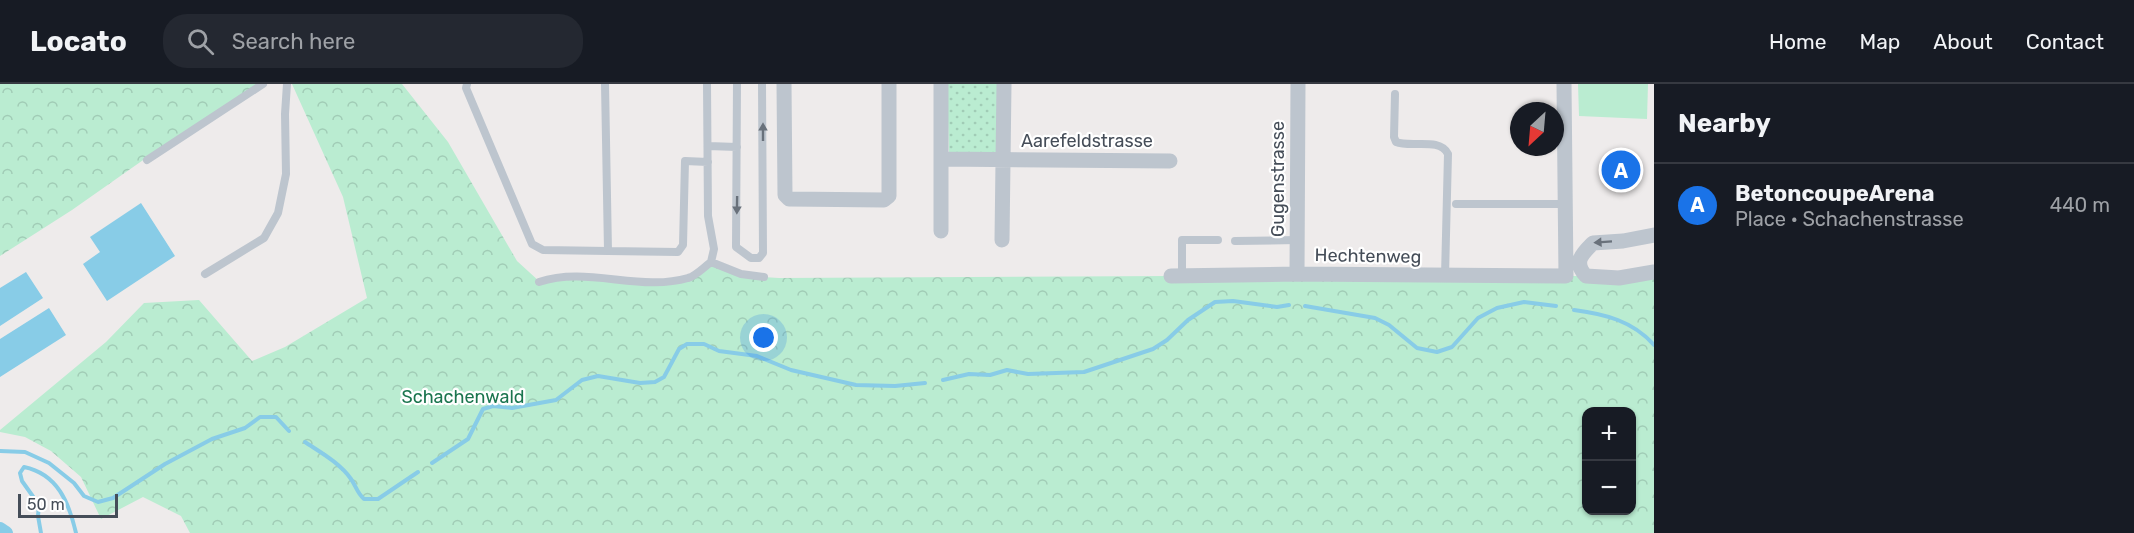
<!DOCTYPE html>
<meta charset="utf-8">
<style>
:root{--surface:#171b24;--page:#242831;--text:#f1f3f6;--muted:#9ea1a6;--line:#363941;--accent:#1a73e8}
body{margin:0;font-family:Rubik,sans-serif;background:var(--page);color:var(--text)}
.controls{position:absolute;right:18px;bottom:18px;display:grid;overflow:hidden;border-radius:12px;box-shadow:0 2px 4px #0004}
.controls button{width:54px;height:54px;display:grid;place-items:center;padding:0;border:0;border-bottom:2px solid var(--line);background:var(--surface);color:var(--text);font:30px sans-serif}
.compass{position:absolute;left:1510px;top:18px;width:54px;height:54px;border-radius:50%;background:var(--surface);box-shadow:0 2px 4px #0004;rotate:206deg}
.scale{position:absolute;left:18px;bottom:15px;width:100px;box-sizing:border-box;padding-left:6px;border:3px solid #454d58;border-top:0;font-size:16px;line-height:21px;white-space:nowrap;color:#454d58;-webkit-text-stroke:4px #fff;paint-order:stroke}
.you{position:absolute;left:764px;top:254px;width:21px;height:21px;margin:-15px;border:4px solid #fff;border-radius:50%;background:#1a73e8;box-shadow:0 0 0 9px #1a73e833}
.badge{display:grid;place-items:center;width:39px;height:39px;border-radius:50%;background:var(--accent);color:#fff;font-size:20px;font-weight:700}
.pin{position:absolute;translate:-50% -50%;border:3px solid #fff;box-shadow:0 2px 6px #0006}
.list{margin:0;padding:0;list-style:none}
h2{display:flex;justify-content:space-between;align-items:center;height:78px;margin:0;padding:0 24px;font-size:26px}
h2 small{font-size:20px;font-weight:400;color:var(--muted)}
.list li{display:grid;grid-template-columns:39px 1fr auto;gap:18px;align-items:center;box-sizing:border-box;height:84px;padding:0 24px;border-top:2px solid var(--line)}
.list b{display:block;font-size:22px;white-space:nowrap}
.list p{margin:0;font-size:20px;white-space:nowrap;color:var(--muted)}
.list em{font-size:20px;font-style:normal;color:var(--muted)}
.icon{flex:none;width:33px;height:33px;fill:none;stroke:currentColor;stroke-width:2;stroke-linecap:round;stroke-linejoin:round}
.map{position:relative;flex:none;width:1654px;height:449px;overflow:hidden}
header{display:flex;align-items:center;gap:36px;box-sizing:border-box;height:84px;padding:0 30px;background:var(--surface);border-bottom:2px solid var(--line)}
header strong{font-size:28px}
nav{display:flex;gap:33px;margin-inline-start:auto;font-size:21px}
.search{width:420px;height:54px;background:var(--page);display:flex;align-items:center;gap:15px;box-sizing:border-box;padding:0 21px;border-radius:24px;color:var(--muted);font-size:22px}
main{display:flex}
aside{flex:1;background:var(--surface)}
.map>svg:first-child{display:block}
.grass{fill:url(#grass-dots)}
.forest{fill:url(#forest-crowns);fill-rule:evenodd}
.garden{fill:#baecd1}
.water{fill:#88cce7}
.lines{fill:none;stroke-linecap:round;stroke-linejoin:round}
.stream{stroke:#88cce7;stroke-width:4}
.canal{stroke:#88cce7;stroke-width:14}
.service{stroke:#bdc5ce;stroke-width:8}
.minor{stroke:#bdc5ce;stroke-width:15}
.oneway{fill:#69717b}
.labels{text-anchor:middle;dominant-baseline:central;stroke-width:4.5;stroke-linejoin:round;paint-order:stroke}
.street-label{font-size:18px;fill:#454d58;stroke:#fff}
.park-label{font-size:18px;fill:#1a754e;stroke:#fff}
</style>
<header>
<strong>Locato</strong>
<div class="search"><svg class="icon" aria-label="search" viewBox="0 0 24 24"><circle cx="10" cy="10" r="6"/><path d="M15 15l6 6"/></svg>Search here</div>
<nav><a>Home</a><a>Map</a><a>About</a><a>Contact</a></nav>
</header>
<main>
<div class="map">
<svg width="1654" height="449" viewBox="0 0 1654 449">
<defs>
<pattern id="grass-dots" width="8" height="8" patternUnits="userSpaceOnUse" patternTransform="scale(1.5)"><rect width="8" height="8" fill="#baecd1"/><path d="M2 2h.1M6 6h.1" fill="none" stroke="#a1ccb6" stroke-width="1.8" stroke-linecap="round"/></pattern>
<pattern id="forest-crowns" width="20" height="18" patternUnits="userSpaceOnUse" patternTransform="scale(1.5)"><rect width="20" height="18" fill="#baecd1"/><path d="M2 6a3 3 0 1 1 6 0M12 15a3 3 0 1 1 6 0" fill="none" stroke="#a1ccb6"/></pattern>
</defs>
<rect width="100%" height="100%" fill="#eeebeb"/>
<path class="grass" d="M 947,0 L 999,0 L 998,71 L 949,70 Z"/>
<path class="forest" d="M 0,0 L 263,0 L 146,74 L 72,126 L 0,172 Z
M 292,0 L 402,0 L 448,58 L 517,177 L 540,198 C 587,182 640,208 688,194 C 696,192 704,183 711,178 L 763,193 L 779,194 L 1171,192 L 1586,192 L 1654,188 L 1654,449 L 190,449 L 181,432 L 143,413 L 101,435 L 81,393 L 51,367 L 25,353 L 0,348 L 0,346 L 106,258 L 144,219 L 199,216 L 252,277 L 285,263 L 367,214 L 343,113 ZM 1586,328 L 1632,328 L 1632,426 L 1586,426 Z"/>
<path class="garden" d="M 1578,0 L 1648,0 L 1647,35 L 1579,32 Z"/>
<path class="water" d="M 141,119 L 175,172 L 107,217 L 83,180 L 100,168 L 90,153 Z
M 26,188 L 43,214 L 0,242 L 0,204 Z
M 49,224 L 66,251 L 0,293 L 0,255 Z"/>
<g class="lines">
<path class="stream" d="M 1305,222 L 1375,234 L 1389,241 L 1417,264 L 1437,268 L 1452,263 L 1478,234 L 1497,224 L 1524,218 L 1556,222
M 1574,226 C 1605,230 1633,237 1654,261
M 943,296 L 969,290 L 990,291 L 1007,286 L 1028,290 L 1084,288 L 1153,265 L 1167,256 L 1188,236 L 1215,218 L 1233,217 L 1277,223 L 1289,221
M 305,358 C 320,368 340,379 351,395 C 356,402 357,409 364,415 L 378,415 L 418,388
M 0,367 L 25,368 L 49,379 L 74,399 L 84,412 L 98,418 L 113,414 L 165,380 L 212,355 L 245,344 L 260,333 L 276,333 L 289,347
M 432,379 L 468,355 L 483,325 L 493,322 L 512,324 L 556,316 L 582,296 L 598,292 L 640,299 L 655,298 L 664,293 L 679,265 L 687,260 L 704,260 L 719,267 L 757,272 L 791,286 L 856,301 L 895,302 L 925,299
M 41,449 L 38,432 L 39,421 L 22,397 L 20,389 L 24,383 C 58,390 69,419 76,449"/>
<path class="canal" d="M 0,445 L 6,449"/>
<path class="service" d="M 467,0 L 466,4 L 532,160 L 543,166 L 608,167
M 605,0 L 608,167 L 678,168 L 683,161 L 685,77 L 708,78
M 737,0 L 736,163 L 751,174 L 759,174 L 763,169 L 762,0
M 1395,10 L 1394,53 L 1396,58 C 1411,64 1440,53 1448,70 L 1445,192
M 708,62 L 737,63
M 147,76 L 263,0
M 1456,120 L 1565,120
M 1235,157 L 1298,156
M 711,178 L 741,190 L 764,193
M 205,190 L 264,154 L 278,129 L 286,90 L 285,30 L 287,0
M 1182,191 L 1182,156 L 1218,156
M 539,198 C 587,182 640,208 688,194 C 696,192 704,183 711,178 L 714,165 L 708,132 L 707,0"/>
<path class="minor" d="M 784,0 L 785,111 L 789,115 L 884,116 L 889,112 L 889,0
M 941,75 L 1170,77
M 941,147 L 941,0
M 1654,151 L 1623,157 L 1593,159 C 1582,170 1573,178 1586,192 L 1619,194 L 1654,188
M 1002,156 L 1004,0
M 1297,190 L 1298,0
M 1171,192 L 1297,190 L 1566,192 L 1564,0"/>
</g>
<defs><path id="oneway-solid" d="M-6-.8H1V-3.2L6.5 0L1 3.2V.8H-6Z" transform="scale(1.5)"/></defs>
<g class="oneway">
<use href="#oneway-solid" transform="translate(763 48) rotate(-90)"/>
<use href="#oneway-solid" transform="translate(737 121) rotate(91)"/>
<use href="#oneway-solid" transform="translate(1603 158) rotate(176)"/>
</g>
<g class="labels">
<g class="street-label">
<text x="1087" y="57">Aarefeldstrasse</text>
<text transform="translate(1278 95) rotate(-90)">Gugenstrasse</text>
<text transform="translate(1368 172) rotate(1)">Hechtenweg</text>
</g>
<g class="park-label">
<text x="463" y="313">Schachenwald</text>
</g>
</g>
</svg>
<div class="controls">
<button>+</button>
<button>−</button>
</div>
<svg class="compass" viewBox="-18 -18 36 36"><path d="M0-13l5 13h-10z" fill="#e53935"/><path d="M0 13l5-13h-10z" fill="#9ea1a6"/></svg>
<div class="scale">50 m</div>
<div class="you"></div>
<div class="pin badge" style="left:1621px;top:86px">A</div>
</div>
<aside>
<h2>Nearby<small></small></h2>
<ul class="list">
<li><span class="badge">A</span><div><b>BetoncoupeArena</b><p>Place · Schachenstrasse</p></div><em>440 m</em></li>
</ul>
</aside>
</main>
